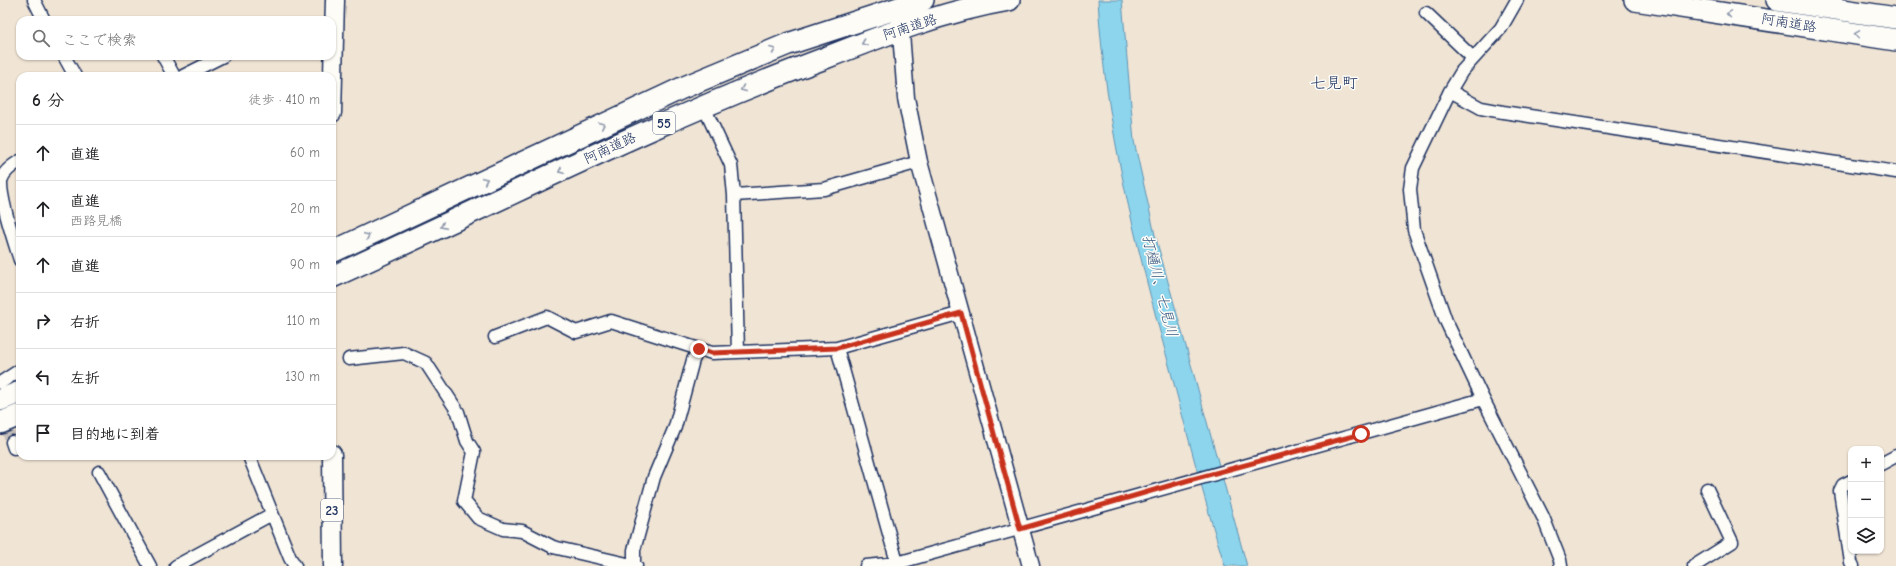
<!DOCTYPE html>
<html lang="ja">
<meta charset="utf-8">
<style>
:root{--surface:#fff;--page:#f6f6f6;--text:#202124;--muted:#757577;--line:#e0e0e0}
body{margin:0;font-family:"Comic Neue","Klee One",sans-serif;background:var(--page);color:var(--text)}
.controls{position:absolute;right:12px;bottom:12px;display:grid;overflow:hidden;border-radius:8px;box-shadow:0 1px 3px #0004}
.controls button{width:36px;height:36px;display:grid;place-items:center;padding:0;border:0;border-bottom:1px solid var(--line);background:var(--surface);color:var(--text);font:20px sans-serif}
.stop{position:absolute;width:12px;height:12px;margin:-9px;border:3px solid #c8321e;border-radius:50%;background:#fff}
.stop.end{background:#c8321e;border-color:#fff;box-shadow:0 1px 4px #0008}
.list{margin:0;padding:0;list-style:none}
h2{display:flex;justify-content:space-between;align-items:center;height:52px;margin:0;padding:0 16px;font-size:17px}
h2 small{font-size:13px;font-weight:400;color:var(--muted)}
.list li{display:grid;grid-template-columns:26px 1fr auto;gap:12px;align-items:center;box-sizing:border-box;height:56px;padding:0 16px;border-top:1px solid var(--line)}
.list b{display:block;font-size:15px;white-space:nowrap}
.list p{margin:0;font-size:13px;white-space:nowrap;color:var(--muted)}
.list em{font-size:13px;font-style:normal;color:var(--muted)}
.icon{flex:none;width:22px;height:22px;fill:none;stroke:currentColor;stroke-width:2;stroke-linecap:round;stroke-linejoin:round}
.map{position:relative;flex:none;width:1896px;height:566px;overflow:hidden}
.search{position:absolute;background:var(--surface);box-shadow:0 1px 3px #0004;left:16px;top:16px;width:320px;height:44px;display:flex;align-items:center;gap:10px;box-sizing:border-box;padding:0 14px;border-radius:12px;color:var(--muted);font-size:15px}
.panel{position:absolute;background:var(--surface);box-shadow:0 1px 3px #0004;left:16px;top:72px;width:320px;height:388px;border-radius:12px}
.map>svg:first-child{display:block}
.water{fill:#8cd5ed;stroke:#5f93b4}
.lines{fill:none;stroke-linecap:round;stroke-linejoin:round}
.street-tunnel{stroke:#c5c0bc;stroke-width:12;stroke-dasharray:12 6;stroke-linecap:butt}
.street-casing{stroke:#1b2f5e;stroke-width:15}
.secondary-casing{stroke:#1b2f5e;stroke-width:19}
.primary-casing{stroke:#1b2f5e;stroke-width:21}
.highway-casing{stroke:#1b2f5e;stroke-width:24}
.street{stroke:#fdfcf7;stroke-width:12}
.secondary{stroke:#fdfcf7;stroke-width:16}
.primary{stroke:#fdfcf7;stroke-width:18}
.highway{stroke:#fdfcf7;stroke-width:21}
.oneway{stroke:#8c96aa}
.route{stroke:#c8321e;stroke-width:5}
.labels{text-anchor:middle;dominant-baseline:central;stroke-width:3;stroke-linejoin:round;paint-order:stroke}
.shield{fill:#fdfcf7;stroke:#5f6c8c;stroke-width:1}
.shield-label{font-size:13px;font-weight:bold;fill:#1b2f5e}
.street-label{font-size:14px;fill:#1b2f5e;stroke:#fdfcf7}
.water-label{font-size:15px;font-style:italic;fill:#375882;stroke:#fdfcf7}
.quarter-label{font-size:16px;fill:#1b2f5e;stroke:#fdfcf7}
</style>
<div class="map">
<svg width="1896" height="566" viewBox="0 0 1896 566">
<rect width="100%" height="100%" fill="#f0e4d4"/>
<filter id="ink" filterUnits="userSpaceOnUse"><feTurbulence type="fractalNoise" baseFrequency=".025" numOctaves="2"/><feDisplacementMap in="SourceGraphic" scale="8" xChannelSelector="R" yChannelSelector="G"/><feConvolveMatrix kernelMatrix="1 2 1 2 8 2 1 2 1" color-interpolation-filters="sRGB"/></filter>
<g filter="url(#ink)">
<path class="water" d="M 1098,0 L 1122,0 L 1134,141 L 1155,235 L 1247,566 L 1225,566 C 1204,500 1187,432 1169,365 C 1136,244 1105,125 1098,0 Z"/>
<g class="lines">
<path class="street-tunnel" d="M 1,416 L 12,442"/>
<defs>
<path id="street" d="M 34,0 L 44,20
M 1517,0 L 1501,28 L 1462,71 L 1450,91 L 1413,168 L 1410,189 L 1414,230 L 1446,321 L 1483,399 L 1543,517 L 1560,560 L 1561,566
M 1426,13 L 1473,58
M 64,56 L 75,76
M 163,56 L 174,76
M 183,76 L 223,56
M 1450,91 L 1481,108 L 1503,112 L 1896,172
M 703,105 L 731,165 L 734,195 L 738,352
M 20,161 C 13,165 3,172 1,181 C 0,200 14,241 20,260
M 734,195 L 824,189 L 919,162
M 495,337 L 547,317 L 576,332 L 611,321 L 699,349
M 837,348 L 898,566
M 349,359 L 404,353 L 426,363 L 458,412 L 467,441 L 474,452 L 464,501 L 478,518 L 503,529 L 522,531 L 553,547 L 636,566
M 0,383 L 20,370
M 12,442 L 14,448
M 249,456 L 290,558 L 295,566
M 1881,464 L 1896,456
M 99,472 L 150,566
M 1851,481 L 1843,485 L 1840,491 L 1851,562 L 1853,566
M 634,564 L 634,550 L 654,477 L 675,427 L 693,360 L 699,349 L 712,353 L 837,348 L 961,313
M 176,566 L 272,514
M 866,566 L 897,563 L 1483,399
M 1694,566 L 1732,542 L 1707,489"/>
<path id="secondary" d="M 900,20 L 906,98 L 919,162 L 1031,566"/>
<path id="primary" d="M 332,113 L 335,0
M 332,454 L 333,566"/>
<path id="highway" d="M 1635,0 L 1896,40
M 1777,0 L 1896,18
M 332,252 L 682,88 L 788,44 L 923,0
M 332,277 C 494,204 653,122 820,60 C 881,36 944,11 1009,0
M 0,400 L 20,392
M 0,423 L 20,415"/>
</defs>
<use href="#street" class="street-casing"/>
<use href="#secondary" class="secondary-casing"/>
<use href="#primary" class="primary-casing"/>
<use href="#highway" class="highway-casing"/>
<use href="#street" class="street"/>
<use href="#secondary" class="secondary"/>
<use href="#primary" class="primary"/>
<use href="#highway" class="highway"/>
</g>
<defs><path id="oneway-chevron" d="M-2-3.5L2.5 0L-2 3.5" fill="none" stroke-width="1.6" stroke-linecap="round" stroke-linejoin="round"/></defs>
<g class="oneway">
<use href="#oneway-chevron" transform="translate(1729 14) rotate(-171)"/>
<use href="#oneway-chevron" transform="translate(1857 34) rotate(-171)"/>
<use href="#oneway-chevron" transform="translate(864 43) rotate(160)"/>
<use href="#oneway-chevron" transform="translate(773 50) rotate(-22)"/>
<use href="#oneway-chevron" transform="translate(743 89) rotate(158)"/>
<use href="#oneway-chevron" transform="translate(602 125) rotate(-25)"/>
<use href="#oneway-chevron" transform="translate(561 171) rotate(155)"/>
<use href="#oneway-chevron" transform="translate(485 180) rotate(-25)"/>
<use href="#oneway-chevron" transform="translate(443 226) rotate(155)"/>
<use href="#oneway-chevron" transform="translate(367 236) rotate(-25)"/>
</g>
</g>
<g class="lines" filter="url(#ink)">
<path class="route" d="M 699,349 L 712,353 L 837,348 L 961,313 L 1020,529 L 1189,480 L 1361,434"/>
</g>
<g class="labels">
<g class="shield">
<rect x="653" y="112" width="22" height="22" rx="3"/>
<rect x="321" y="499" width="22" height="22" rx="3"/>
</g>
<g class="shield-label">
<text x="664" y="123">55</text>
<text x="332" y="510">23</text>
</g>
<g class="street-label">
<text transform="translate(1789 23) rotate(9)">阿南道路</text>
<text transform="translate(910 27) rotate(-18)">阿南道路</text>
<text transform="translate(610 148) rotate(-25)">阿南道路</text>
</g>
<g class="water-label">
<text transform="translate(1160 286) rotate(76)">打樋川、七見川</text>
</g>
<g class="quarter-label">
<text x="1334" y="83">七見町</text>
</g>
</g>
</svg>
<div class="controls">
<button>+</button>
<button>−</button>
<button><svg class="icon" aria-label="layers" viewBox="0 0 24 24"><path d="M12 4l9 5-9 5-9-5zM3 14l9 5 9-5"/></svg></button>
</div>
<div class="stop" style="left:1361px;top:434px"></div>
<div class="stop end" style="left:699px;top:349px"></div>
<div class="search"><svg class="icon" aria-label="search" viewBox="0 0 24 24"><circle cx="10" cy="10" r="6"/><path d="M15 15l6 6"/></svg>ここで検索</div>
<section class="panel">
<h2>6 分<small>徒歩 · 410 m</small></h2>
<ul class="list">
<li><svg class="icon" aria-label="ahead" viewBox="0 0 24 24"><path d="M12 20V5M6 11l6-6 6 6"/></svg><div><b>直進</b></div><em>60 m</em></li>
<li><svg class="icon" aria-label="ahead" viewBox="0 0 24 24"><path d="M12 20V5M6 11l6-6 6 6"/></svg><div><b>直進</b><p>西路見橋</p></div><em>20 m</em></li>
<li><svg class="icon" aria-label="ahead" viewBox="0 0 24 24"><path d="M12 20V5M6 11l6-6 6 6"/></svg><div><b>直進</b></div><em>90 m</em></li>
<li><svg class="icon" aria-label="right" viewBox="0 0 24 24"><path d="M7 20v-9h11M14 6l5 5-5 5"/></svg><div><b>右折</b></div><em>110 m</em></li>
<li><svg class="icon" aria-label="left" viewBox="0 0 24 24"><path d="M17 20v-9H6M10 6l-5 5 5 5"/></svg><div><b>左折</b></div><em>130 m</em></li>
<li><svg class="icon" aria-label="arrive" viewBox="0 0 24 24"><path d="M6 21V4h12l-3 4 3 4H6"/></svg><div><b>目的地に到着</b></div></li>
</ul>
</section>
</div>
